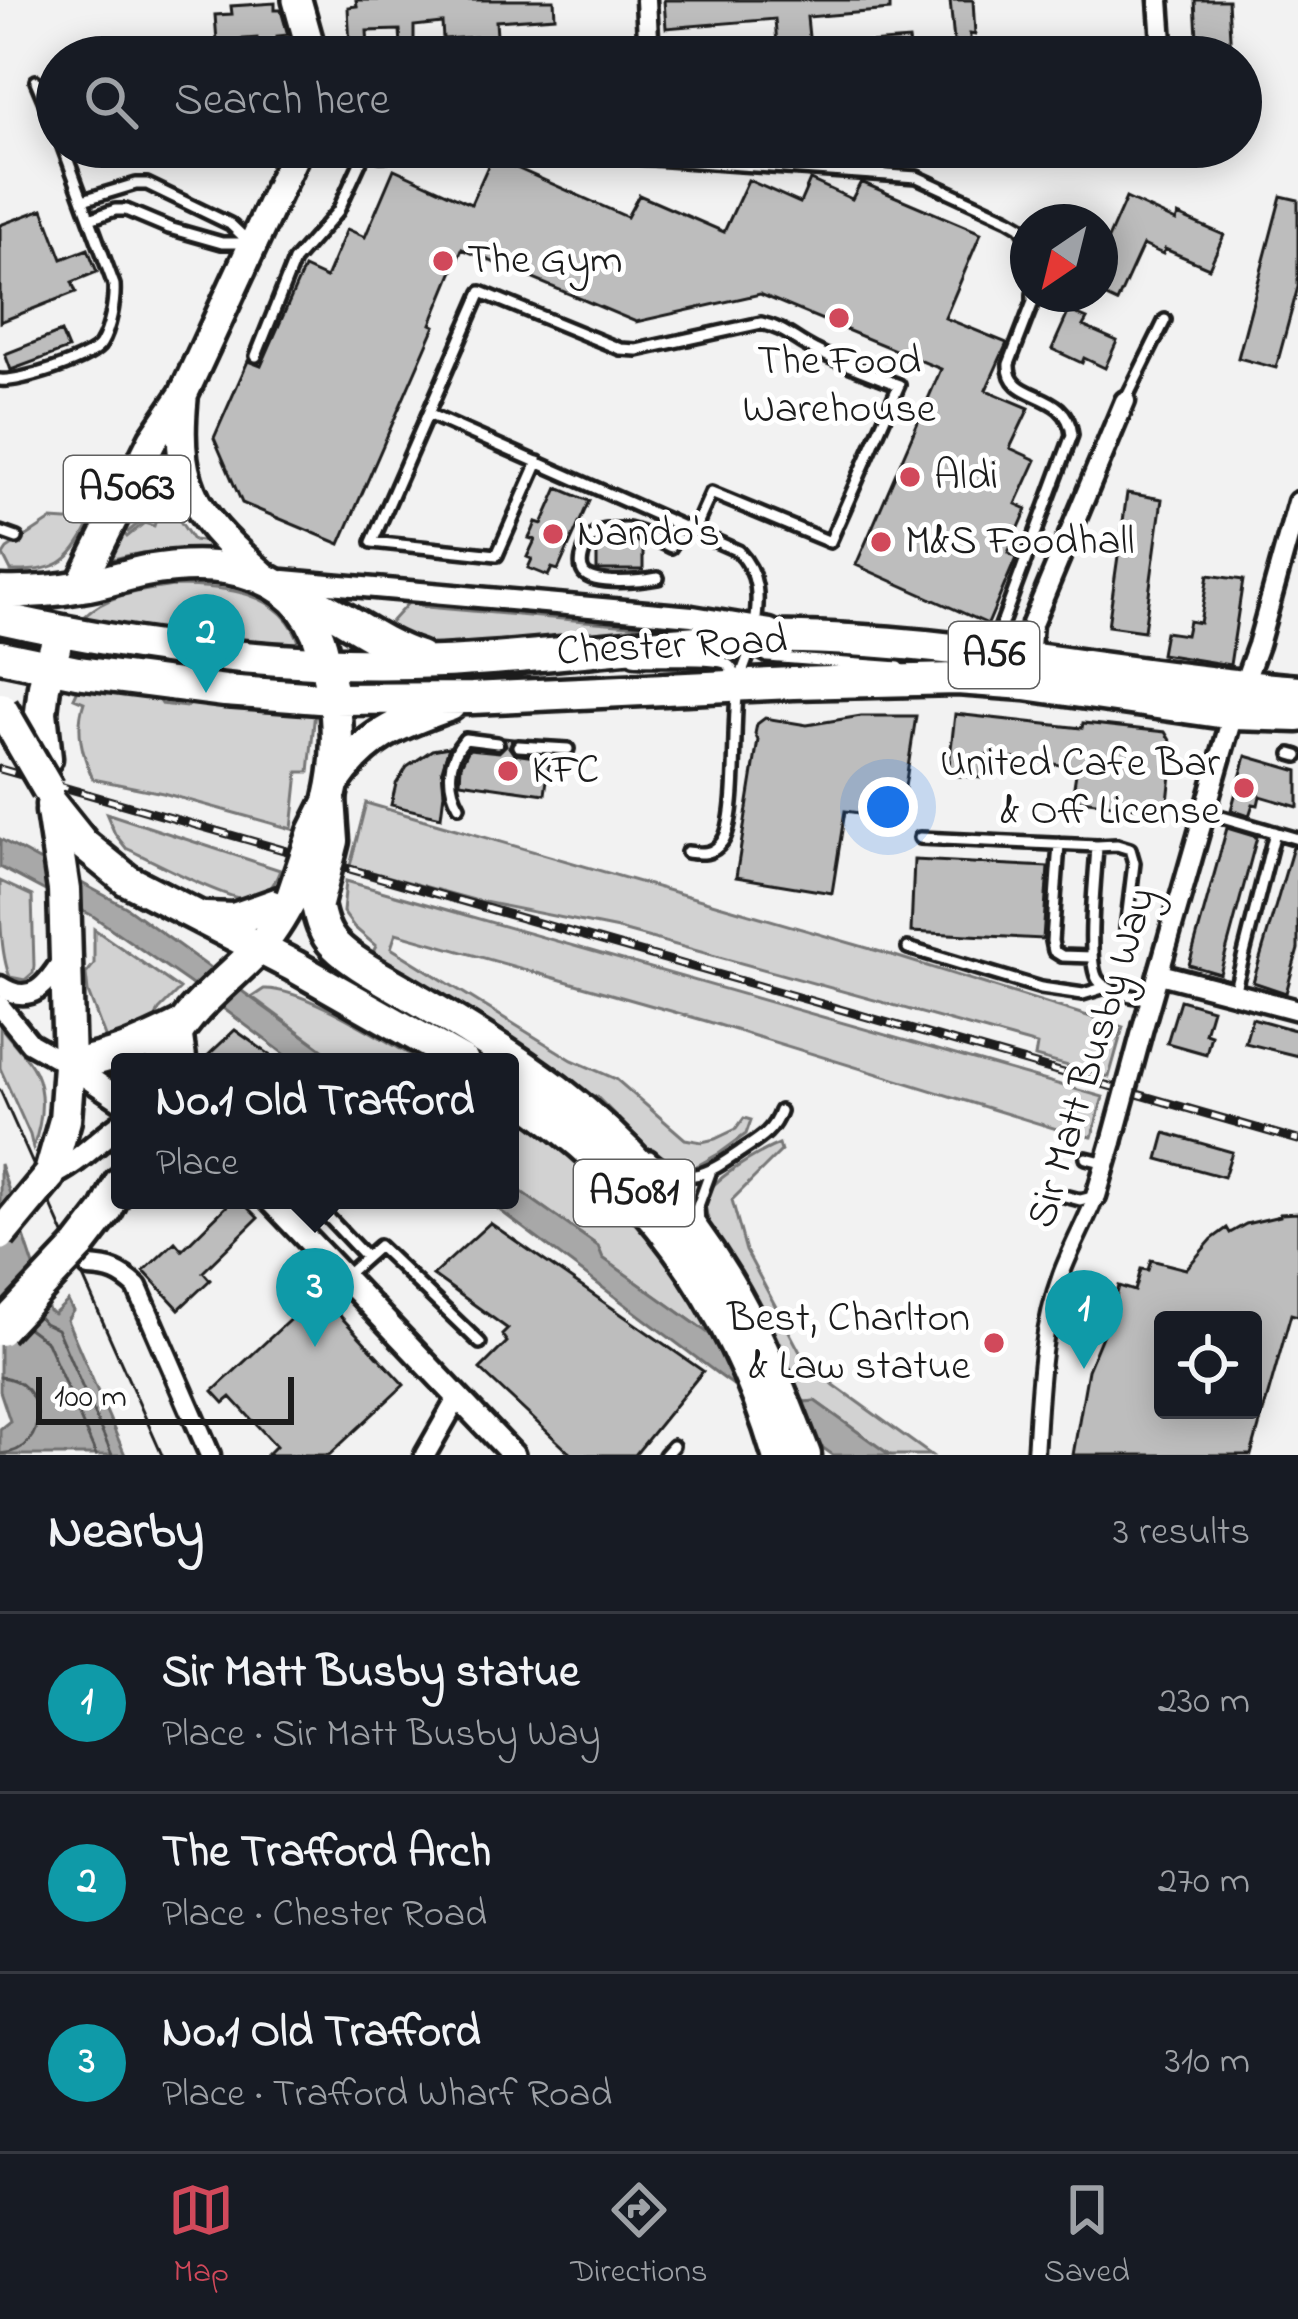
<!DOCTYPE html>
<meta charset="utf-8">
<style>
:root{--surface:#171b24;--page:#20242c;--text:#f1f3f6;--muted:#9ea1a6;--line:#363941;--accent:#d1495b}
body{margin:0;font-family:"Indie Flower",sans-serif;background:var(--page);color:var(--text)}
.controls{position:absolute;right:36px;bottom:36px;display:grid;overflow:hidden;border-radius:12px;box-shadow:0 6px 30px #0003}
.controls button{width:108px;height:108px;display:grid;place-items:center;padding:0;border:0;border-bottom:3px solid var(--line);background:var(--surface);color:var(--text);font:60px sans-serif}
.compass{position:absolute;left:1010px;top:204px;width:108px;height:108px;border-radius:50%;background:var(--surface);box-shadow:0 6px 30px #0003;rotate:215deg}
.scale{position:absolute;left:36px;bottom:30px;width:258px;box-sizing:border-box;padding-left:12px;border:6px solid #1c1c1c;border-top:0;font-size:33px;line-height:42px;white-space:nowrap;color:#1c1c1c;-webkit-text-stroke:9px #fff;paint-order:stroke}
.you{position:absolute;left:888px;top:807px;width:42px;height:42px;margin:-30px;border:9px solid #fff;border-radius:50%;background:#1a73e8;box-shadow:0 0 0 18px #1a73e833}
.badge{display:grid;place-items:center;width:78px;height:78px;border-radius:50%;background:var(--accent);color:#fff;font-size:39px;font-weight:700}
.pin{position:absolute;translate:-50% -99px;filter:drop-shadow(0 3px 6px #0008)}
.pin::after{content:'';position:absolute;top:63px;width:42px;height:36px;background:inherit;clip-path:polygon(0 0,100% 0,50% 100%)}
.popup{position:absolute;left:111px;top:1053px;width:408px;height:156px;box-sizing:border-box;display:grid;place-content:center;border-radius:12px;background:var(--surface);filter:drop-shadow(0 3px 9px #0005);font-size:39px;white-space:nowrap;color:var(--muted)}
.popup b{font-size:45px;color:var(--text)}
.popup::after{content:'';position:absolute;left:50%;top:100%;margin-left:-24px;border:24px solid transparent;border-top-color:var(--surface)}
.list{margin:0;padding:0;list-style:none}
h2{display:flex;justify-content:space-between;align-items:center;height:156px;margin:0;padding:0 48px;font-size:51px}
h2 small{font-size:39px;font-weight:400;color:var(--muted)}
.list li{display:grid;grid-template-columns:78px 1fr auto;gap:36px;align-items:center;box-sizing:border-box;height:180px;padding:0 48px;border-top:3px solid var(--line)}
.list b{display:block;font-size:45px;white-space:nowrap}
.list p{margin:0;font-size:39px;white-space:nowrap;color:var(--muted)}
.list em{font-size:39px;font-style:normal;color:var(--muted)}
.icon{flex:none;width:66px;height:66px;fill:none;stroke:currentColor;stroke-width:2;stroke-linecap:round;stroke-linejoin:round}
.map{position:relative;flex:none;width:1298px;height:1455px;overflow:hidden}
.search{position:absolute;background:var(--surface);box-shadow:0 6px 30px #0003;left:36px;right:36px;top:36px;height:132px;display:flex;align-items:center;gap:30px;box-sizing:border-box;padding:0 42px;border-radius:66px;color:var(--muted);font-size:45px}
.sheet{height:696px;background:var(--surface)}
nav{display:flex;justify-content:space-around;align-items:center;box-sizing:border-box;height:168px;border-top:3px solid var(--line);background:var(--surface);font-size:33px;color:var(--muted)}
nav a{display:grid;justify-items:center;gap:6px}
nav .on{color:var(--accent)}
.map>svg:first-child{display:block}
.green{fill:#d2d2d2;stroke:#777;stroke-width:3}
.water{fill:#a8a8a8;stroke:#707070;stroke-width:3}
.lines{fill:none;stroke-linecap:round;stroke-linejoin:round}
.shore{stroke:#545454;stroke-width:3}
.building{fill:#bdbdbd;stroke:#1c1c1c;stroke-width:3;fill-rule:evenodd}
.service-casing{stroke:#1c1c1c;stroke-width:18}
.pedestrian-casing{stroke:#1c1c1c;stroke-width:22}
.minor-casing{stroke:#1c1c1c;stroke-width:27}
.tertiary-casing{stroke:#1c1c1c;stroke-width:30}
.primary-casing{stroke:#1c1c1c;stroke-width:36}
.trunk-casing{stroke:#1c1c1c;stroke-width:39}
.service{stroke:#fff;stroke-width:9}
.pedestrian{stroke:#fff;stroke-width:14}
.minor{stroke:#fff;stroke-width:18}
.tertiary{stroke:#fff;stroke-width:21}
.primary{stroke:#fff;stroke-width:27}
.trunk{stroke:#fff;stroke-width:30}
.tram{stroke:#1c1c1c;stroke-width:3}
.rail-casing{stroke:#1c1c1c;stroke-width:9}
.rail{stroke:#fff;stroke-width:4.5;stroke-dasharray:14;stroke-linecap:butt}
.minor-bridge-casing{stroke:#1c1c1c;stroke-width:27;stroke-linecap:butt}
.trunk-bridge-casing{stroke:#1c1c1c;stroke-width:39;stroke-linecap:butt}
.minor-bridge{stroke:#fff;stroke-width:18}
.trunk-bridge{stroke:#fff;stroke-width:30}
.poi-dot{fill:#d1495b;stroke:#fff;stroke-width:4.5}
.labels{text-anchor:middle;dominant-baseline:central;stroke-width:10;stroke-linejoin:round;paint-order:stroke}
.shield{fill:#fff;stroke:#606060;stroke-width:3}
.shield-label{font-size:39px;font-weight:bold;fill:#1c1c1c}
.poi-label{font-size:42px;fill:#1c1c1c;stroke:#fff;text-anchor:start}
.street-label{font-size:42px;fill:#1c1c1c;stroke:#fff}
</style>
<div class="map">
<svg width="1298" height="1455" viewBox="0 0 1298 1455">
<rect width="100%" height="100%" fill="#f2f2f2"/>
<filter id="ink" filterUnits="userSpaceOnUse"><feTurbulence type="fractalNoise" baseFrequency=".00833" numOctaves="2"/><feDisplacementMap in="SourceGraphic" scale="24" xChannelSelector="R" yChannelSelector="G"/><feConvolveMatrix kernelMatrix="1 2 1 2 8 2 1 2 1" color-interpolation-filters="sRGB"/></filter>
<g filter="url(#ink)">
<path class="green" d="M 147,472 L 159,475 L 173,511 L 193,540 L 201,541 L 207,537 L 220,549 C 179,548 139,550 100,563 L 122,531 L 127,537 L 144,523 L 154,526 L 159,511 L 141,505 L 136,519 L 140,522 L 128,532 L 126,530 L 146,489 L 144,478 Z
M 51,520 L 82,522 L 89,525 C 71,564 54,572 11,571 L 3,555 L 7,549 Z
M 173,586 C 221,586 284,590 300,645 L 216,639 L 86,621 L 84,617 C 109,593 141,591 173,586 Z
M 409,602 L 426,607 L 663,628 L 695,626 L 695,634 L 428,648 L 380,634 Z
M 80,685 L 157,698 L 161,704 L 186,707 L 195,702 L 315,711 L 309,772 L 298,772 L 292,829 L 163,793 L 93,779 C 82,754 75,729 84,702 L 74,698 Z
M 366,803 L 895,956 L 1123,1027 L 1109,1077 L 1035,1057 L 1037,1045 L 618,929 L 474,900 L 350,866 Z
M 106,813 L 280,870 C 274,886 266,899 247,899 C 227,900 149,859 126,848 L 115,834 Z
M 0,881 L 32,896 L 34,966 L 33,973 L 25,980 L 10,977 C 0,953 0,910 0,881 Z
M 346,881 L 1103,1097 L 1092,1137 L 1073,1134 L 706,1021 L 396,933 L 391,948 L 572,1060 L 616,1079 L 685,1139 L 702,1142 L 715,1139 L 736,1129 L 744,1118 L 751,1120 L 746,1134 L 720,1153 L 695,1167 L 673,1166 L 652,1152 L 597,1097 L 579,1090 L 372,954 L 376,946 L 354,927 L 343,912 Z
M 94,929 L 180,989 L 159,1010 L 152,1028 L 107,1042 L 88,992 L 86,974 L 94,964 Z
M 264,989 C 305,988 384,1041 423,1062 L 340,1062 L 252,997 Z
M 0,1026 C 10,1041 27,1055 35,1072 C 46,1096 41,1125 33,1148 L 30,1135 L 0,1068 Z
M 510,1110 C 569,1146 637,1208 675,1266 C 691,1289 704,1315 718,1340 L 602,1258 L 598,1246 L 510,1184 Z
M 779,1144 L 781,1151 L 732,1200 L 746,1251 L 800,1352 L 834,1385 L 931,1455 L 890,1455 L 815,1401 L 805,1402 L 793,1393 C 776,1361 699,1225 705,1198 C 709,1180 762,1151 779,1144 Z"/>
<path class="water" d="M 0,839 L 126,907 L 340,1062 L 295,1062 L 188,982 L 93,916 L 0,867 Z
M 0,1164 L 49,1311 L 54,1314 L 68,1301 L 73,1311 L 67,1320 L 125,1455 L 0,1455 L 0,1429 L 10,1421 L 0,1391 Z
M 510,1184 L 598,1246 L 603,1258 L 805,1402 L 815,1401 L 890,1455 L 833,1455 L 722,1377 L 486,1200 L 510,1200 Z"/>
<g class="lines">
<path class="shore" d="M 38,1316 L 44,1323 L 57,1329 L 112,1455
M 27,1327 L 47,1342 L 96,1455
M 0,1377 C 47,1380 52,1451 0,1454"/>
</g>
<path class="building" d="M 356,0 L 554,0 L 555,17 L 496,21 L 497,36 L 443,39 L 442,23 L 414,26 L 414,44 L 401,45 L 400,30 L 367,31 L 368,47 L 350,48 L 348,7 L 357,6 Z
M 664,0 L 890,0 L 890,10 L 807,17 L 811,57 L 778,57 L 775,19 L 666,28 Z
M 950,0 L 973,0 L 975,35 L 970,34 L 970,41 L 954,42 Z
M 1195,0 L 1228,0 L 1231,57 L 1198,57 Z
M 275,3 L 275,10 L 281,10 L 288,35 L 277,36 L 278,57 L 258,57 L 257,38 L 217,41 L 215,15 L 232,14 L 231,6 Z
M 909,40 L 911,57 L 827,57 L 826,46 Z
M 492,157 L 627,217 L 639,195 L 724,232 L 748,180 L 800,203 L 810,180 L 852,199 L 861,182 L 981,233 L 945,318 L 1007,343 L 986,390 L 1029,408 L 1010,448 L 1036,460 L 1016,504 L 1027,509 L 1008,553 L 1016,558 L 988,624 L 856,565 L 941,369 L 760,294 L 636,322 L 462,249 L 431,324 L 435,326 L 340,544 L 242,503 L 214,438 L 248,361 L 261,366 L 304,268 L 326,278 L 347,229 L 365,237 L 394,169 L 471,204 Z
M 1281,196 L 1298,200 L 1298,287 L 1276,368 L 1238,358 Z
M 1126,198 L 1176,221 L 1178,215 L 1224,235 L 1209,268 L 1165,249 L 1163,254 L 1143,245 L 1117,302 L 1100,294 L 1100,257 Z
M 43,209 L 62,259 L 88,249 L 97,272 L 72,282 L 76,292 L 0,322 L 0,225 Z
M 1069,311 L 1087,319 L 1083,326 L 1117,341 L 1105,368 L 1084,358 L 1082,363 L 1052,349 Z
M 61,332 L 68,349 L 11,370 L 5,354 Z
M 558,488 L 589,501 L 558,570 L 552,568 L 548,576 L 528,568 L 532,559 L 527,557 L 535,540 L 529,538 L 533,530 L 536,522 L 542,524 Z
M 1127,493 L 1162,499 L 1144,631 L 1108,626 Z
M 636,541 L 643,543 L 643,570 L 597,570 L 597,547 L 601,542 Z
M 1208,575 L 1243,580 L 1230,665 L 1161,654 L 1165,632 L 1186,635 L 1189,621 L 1200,623 Z
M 955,714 L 1082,728 L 1083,723 L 1165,732 L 1174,747 L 1167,811 L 1072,799 L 1077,767 L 984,755 L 981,778 L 948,775 Z
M 861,716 L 916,716 L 900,819 L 845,811 L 832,893 L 736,877 L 758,740 L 755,734 L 757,724 L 765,718 L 807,725 Z
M 504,738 L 513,739 L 509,747 L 514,754 L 550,759 L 545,794 L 460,782 L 461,765 L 469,749 L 499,752 L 506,745 Z
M 449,747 L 442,770 L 444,793 L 441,817 L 391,805 L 396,784 L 407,767 L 432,750 Z
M 1246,756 L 1298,771 L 1298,807 L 1260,796 L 1258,805 L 1253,804 L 1249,816 L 1231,810 Z
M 1227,828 L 1257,837 L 1220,974 L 1189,965 Z
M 1293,847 L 1298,848 L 1298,949 L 1286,993 L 1253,982 Z
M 914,860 L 1048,867 L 1043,939 L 911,932 Z
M 1180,1000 L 1212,1009 L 1205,1033 L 1211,1035 L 1206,1054 L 1167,1043 Z
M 1252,1018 L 1298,1031 L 1298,1056 L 1245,1043 Z
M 235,1030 L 280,1062 L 201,1062 Z
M 1165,1133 L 1232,1152 L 1224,1177 L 1158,1159 Z
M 233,1200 L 240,1200 L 258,1218 L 203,1272 L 210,1280 L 179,1309 L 144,1271 L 175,1242 L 182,1250 Z
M 1298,1213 L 1298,1316 L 1291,1314 L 1251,1455 L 1073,1455 L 1088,1370 L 1112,1312 L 1119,1286 L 1135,1291 L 1141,1269 L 1148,1270 L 1151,1260 L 1186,1269 L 1212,1239 L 1227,1228 L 1230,1233 L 1246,1224 L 1280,1216 L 1280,1214 ZM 1163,1320 L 1253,1320 L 1253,1410 L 1163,1410 Z
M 490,1223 L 703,1371 L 635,1455 L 572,1455 L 480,1369 L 507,1342 L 502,1335 L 508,1329 L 433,1275 Z
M 313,1298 L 325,1310 L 330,1305 L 404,1385 L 329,1455 L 267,1455 L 276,1446 L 231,1397 L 224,1403 L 213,1391 Z"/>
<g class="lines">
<defs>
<path id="service" d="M 36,81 L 57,131
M 346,147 L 381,155 L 490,148 L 917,177 L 1008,219 L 1020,226 L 1028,237
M 83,200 L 136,184 L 147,184 L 230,224 L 250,243
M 90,219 L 115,210 L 126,210 L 169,228 L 222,243 L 246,243
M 256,356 L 294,261 L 338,211 L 365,152
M 0,380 C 17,383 93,359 101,344 C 110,329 115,302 114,285 L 63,147
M 1125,401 L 1165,320
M 428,414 L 738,551 C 760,574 759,597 755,627
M 538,462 L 497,555 L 372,542 L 481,292 L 620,349 L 637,350 L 761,323 C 787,329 792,339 815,350 C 842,364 871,374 899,385 L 830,542 L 711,493 L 694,531
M 0,532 L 17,538
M 658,578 C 643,581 594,586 584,573 C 576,562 588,537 599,532 C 605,529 620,529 627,529 C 642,531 658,541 671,547
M 1001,626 L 1072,435 C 1067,387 1007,404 1009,364 L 1033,302 L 1033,294
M 755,644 L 761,653 L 768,657 L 899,667
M 633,659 C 653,662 715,656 727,664 C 734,669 734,673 738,681
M 518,746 L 568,749
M 1291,754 L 1298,756
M 459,806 C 446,784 448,758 465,739 L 497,743
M 1205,812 L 1298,839
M 920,838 L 1097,846 C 1096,872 1085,962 1098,980 C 1108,994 1137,996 1152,1001
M 1059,844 L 1052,941 L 1054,951 L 1062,956 L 1092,957
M 1097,846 L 1117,845 L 1130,849 L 1134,863 L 1126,929
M 687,852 C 701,854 713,855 722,842 C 739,820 732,721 738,689 C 740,674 748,658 753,643
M 908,948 L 1041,988 L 1083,994 L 1106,987
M 1234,993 L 1275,832
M 650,1156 C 686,1189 706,1175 741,1151 C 759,1139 773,1132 780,1111
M 1086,1158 L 1106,1163
M 1057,1194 L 1080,1200 L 1096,1196
M 312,1200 L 366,1257
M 699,1225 L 698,1206 L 710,1173
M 344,1277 L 379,1246 L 480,1343
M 665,1455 L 673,1446"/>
<path id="pedestrian" d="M 1035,1455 C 1039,1395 1040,1332 1061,1275 C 1071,1248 1085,1223 1096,1196"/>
<path id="minor" d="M 646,0 L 649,57
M 1159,0 L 1163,57
M 284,580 L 692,616 L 770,629
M 1029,658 L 1032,624 L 1125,401
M 1160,974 L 1298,1010
M 0,986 C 33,1008 48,982 65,956
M 0,1006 L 30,1043 L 69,1065
M 1144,1024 L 1233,714 L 1258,645 L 1298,502
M 1096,1196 L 1112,1142
M 89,1267 C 110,1268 121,1272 137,1287 L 210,1455
M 425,1455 L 458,1397"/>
<path id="tertiary" d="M 180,1026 L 185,1062
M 69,1065 L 120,1099
M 49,1176 C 77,1164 95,1143 120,1125
M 270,1200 L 513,1455"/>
<path id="primary" d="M 297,0 L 313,57
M 183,399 C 174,493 199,519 267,579
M 79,587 L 153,439 L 183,395 L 298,147"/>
<path id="trunk" d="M 0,592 C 28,593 55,591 82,586 C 104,583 124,575 145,571 C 224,557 310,570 325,662 C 328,680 334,698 336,716 C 338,742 336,773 330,798
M 297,594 C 340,612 374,642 419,657
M 0,618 C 143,650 294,669 441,662 C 561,657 681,636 802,638 C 969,642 1133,678 1298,691
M 0,656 L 77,672 L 225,691 L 332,699 L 472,698 L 793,683 L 957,679 L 1025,684 L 1233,714 L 1298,716
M 46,758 L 41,712 L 44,686 L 55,648
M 334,782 C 365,736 398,723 450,705
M 52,805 L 84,845 L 127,880 L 294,966 L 463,1062
M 317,904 C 320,920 324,934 335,945 C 356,966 387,980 411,995 C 461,1025 511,1055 557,1090 C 624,1142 682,1207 726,1280 C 759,1334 782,1396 805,1455
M 205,918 L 234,919 L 291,899
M 161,1062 C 185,1009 216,992 254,953 C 270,936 281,917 292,897
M 69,1065 C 112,1058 142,1045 180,1026
M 510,1090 C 645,1179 732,1300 778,1455
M 49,1176 L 65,1120 L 69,1065 L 64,890 L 52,811
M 79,1246 L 106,1211 L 120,1183"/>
</defs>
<use href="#service" class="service-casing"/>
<use href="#pedestrian" class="pedestrian-casing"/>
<use href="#minor" class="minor-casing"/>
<use href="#tertiary" class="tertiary-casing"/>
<use href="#primary" class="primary-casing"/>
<use href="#trunk" class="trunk-casing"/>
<use href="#service" class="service"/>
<use href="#pedestrian" class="pedestrian"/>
<use href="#minor" class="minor"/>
<use href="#tertiary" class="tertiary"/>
<use href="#primary" class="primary"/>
<use href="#trunk" class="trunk"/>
<path class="tram" d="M 0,1090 L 162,1455"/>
<defs>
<path id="rail" d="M 0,769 L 1298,1140"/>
</defs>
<use href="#rail" class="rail-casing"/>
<use href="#rail" class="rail"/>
<defs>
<path id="minor-bridge" d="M 1112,1142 L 1144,1024"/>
<path id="trunk-bridge" d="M 1,708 L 48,789
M 292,897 L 314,832 L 328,804
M 317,904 L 333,841 L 330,798
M 0,1235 L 49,1176
M 0,1330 L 79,1246"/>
</defs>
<use href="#minor-bridge" class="minor-bridge-casing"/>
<use href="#trunk-bridge" class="trunk-bridge-casing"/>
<use href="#minor-bridge" class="minor-bridge"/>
<use href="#trunk-bridge" class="trunk-bridge"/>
</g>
</g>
<g class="poi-dot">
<circle cx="443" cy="261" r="12"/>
<circle cx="839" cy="318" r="12"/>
<circle cx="910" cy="477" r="12"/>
<circle cx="553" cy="534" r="12"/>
<circle cx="881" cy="542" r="12"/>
<circle cx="508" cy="771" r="12"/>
<circle cx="1244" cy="788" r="12"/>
<circle cx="994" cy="1343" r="12"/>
</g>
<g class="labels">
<g class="shield">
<rect x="64" y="456" width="126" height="66" rx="9"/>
<rect x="949" y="622" width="90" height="66" rx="9"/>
<rect x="574" y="1160" width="120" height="66" rx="9"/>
</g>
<g class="shield-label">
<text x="127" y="489">A5063</text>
<text x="994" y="655">A56</text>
<text x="634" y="1193">A5081</text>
</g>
<g class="poi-label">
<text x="467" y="261">The Gym</text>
<text x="839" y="362" text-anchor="middle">The Food<tspan x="839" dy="48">Warehouse</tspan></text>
<text x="934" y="477">Aldi</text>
<text x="577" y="534">Nando's</text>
<text x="905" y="542">M&amp;S Foodhall</text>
<text x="1220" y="764" text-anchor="end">United Cafe Bar<tspan x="1220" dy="48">&amp; Off License</tspan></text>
<text x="532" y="771">KFC</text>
<text x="970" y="1319" text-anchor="end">Best, Charlton<tspan x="970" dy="48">&amp; Law statue</tspan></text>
</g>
<g class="street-label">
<text transform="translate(672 647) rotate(-3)">Chester Road</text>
<text transform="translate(1093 1058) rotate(-73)">Sir Matt Busby Way</text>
</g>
</g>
</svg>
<div class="controls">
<button><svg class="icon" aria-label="locate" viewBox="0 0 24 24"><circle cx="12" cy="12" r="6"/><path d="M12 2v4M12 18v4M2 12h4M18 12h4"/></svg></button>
</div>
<svg class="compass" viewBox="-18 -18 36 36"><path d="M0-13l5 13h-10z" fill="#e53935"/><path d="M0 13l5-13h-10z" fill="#9ea1a6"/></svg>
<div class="scale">100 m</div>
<div class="you"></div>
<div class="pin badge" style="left:1084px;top:1369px;background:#0f9aa8">1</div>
<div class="pin badge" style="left:206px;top:693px;background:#0f9aa8">2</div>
<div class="pin badge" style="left:315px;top:1347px;background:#0f9aa8">3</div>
<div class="popup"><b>No.1 Old Trafford</b>Place</div>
<div class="search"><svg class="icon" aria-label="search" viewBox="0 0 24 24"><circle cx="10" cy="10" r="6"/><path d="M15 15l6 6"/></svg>Search here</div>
</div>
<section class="sheet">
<h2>Nearby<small>3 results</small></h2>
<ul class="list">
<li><span class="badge" style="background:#0f9aa8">1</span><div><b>Sir Matt Busby statue</b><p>Place · Sir Matt Busby Way</p></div><em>230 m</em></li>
<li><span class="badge" style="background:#0f9aa8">2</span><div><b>The Trafford Arch</b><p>Place · Chester Road</p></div><em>270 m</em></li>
<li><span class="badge" style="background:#0f9aa8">3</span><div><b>No.1 Old Trafford</b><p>Place · Trafford Wharf Road</p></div><em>310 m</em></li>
</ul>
</section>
<nav>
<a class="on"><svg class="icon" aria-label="map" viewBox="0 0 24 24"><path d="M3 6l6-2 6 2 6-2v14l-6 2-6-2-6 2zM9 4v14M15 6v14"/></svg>Map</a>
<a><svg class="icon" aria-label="directions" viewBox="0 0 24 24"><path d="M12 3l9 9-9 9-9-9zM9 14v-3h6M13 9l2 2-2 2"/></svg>Directions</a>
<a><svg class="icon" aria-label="saved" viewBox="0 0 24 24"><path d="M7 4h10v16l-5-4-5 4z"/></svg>Saved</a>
</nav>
